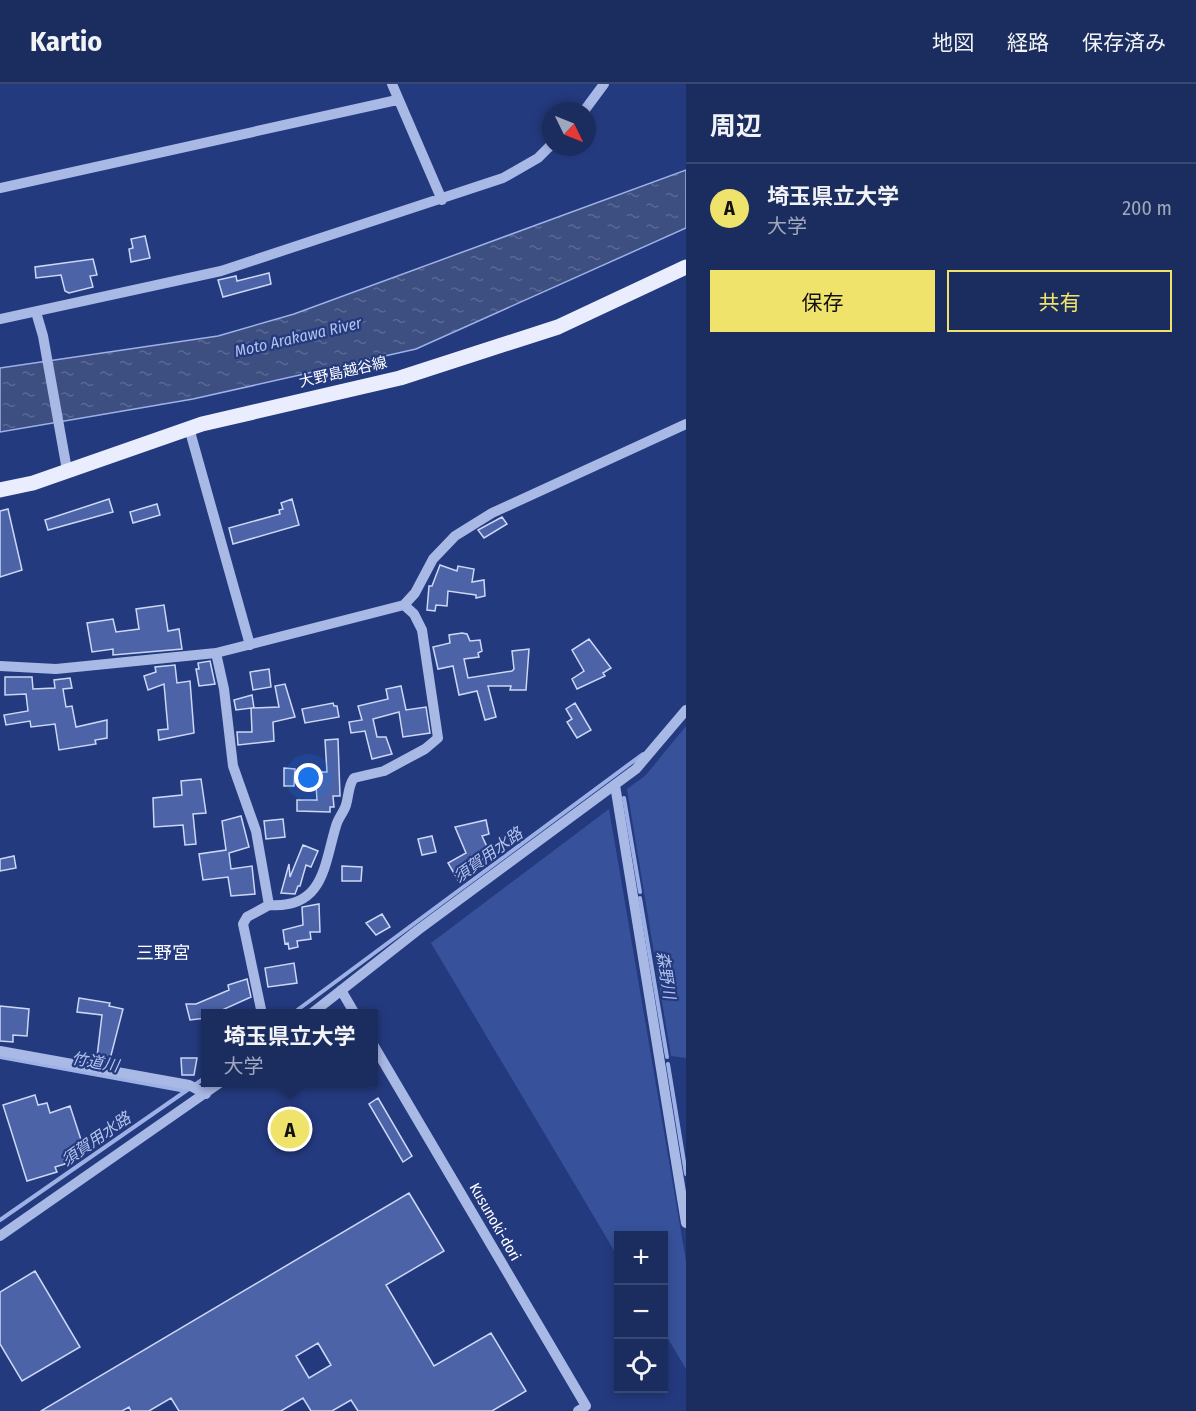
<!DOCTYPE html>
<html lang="ja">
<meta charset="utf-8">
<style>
:root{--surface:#1b2c5e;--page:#283867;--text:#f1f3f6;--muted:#a0a7bc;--line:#394873;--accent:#f0e36c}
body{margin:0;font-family:"Fira Sans Condensed","Noto Sans JP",sans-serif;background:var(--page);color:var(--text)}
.controls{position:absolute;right:18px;bottom:18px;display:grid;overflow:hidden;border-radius:0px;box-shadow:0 3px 9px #0003}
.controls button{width:54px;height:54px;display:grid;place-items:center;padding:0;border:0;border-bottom:2px solid var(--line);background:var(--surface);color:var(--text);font:30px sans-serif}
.compass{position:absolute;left:542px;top:18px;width:54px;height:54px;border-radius:50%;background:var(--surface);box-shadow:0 3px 9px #0003;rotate:133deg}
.you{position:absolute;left:309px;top:694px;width:21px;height:21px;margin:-15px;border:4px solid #fff;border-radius:50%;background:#1a73e8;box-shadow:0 0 0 9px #1a73e833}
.badge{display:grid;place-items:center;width:39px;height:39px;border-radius:50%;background:var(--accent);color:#111;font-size:20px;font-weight:700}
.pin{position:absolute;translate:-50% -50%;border:3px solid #fff;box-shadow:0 2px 6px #0006}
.popup{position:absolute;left:201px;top:925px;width:177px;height:78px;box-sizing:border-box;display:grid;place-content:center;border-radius:0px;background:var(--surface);filter:drop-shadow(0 2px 4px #0005);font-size:20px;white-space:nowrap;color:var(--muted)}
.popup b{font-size:22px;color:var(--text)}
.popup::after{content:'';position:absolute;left:50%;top:100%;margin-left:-12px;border:12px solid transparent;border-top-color:var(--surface)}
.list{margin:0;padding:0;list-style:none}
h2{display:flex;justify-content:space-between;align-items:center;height:78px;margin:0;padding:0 24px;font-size:26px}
h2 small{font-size:20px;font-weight:400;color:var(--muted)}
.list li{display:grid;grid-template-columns:39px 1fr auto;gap:18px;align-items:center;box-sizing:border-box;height:90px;padding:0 24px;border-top:2px solid var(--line)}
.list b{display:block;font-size:22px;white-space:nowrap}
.list p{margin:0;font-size:20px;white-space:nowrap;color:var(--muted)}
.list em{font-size:20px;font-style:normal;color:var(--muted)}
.actions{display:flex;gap:12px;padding:18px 24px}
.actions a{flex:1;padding:14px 0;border:2px solid var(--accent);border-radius:0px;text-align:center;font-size:21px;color:var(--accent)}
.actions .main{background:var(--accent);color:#111}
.icon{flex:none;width:33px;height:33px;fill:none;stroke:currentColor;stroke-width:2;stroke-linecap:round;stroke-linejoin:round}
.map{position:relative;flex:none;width:686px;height:1327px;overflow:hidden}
header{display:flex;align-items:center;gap:36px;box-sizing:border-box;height:84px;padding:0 30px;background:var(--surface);border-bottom:2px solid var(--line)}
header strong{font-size:28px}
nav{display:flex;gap:33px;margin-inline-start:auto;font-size:21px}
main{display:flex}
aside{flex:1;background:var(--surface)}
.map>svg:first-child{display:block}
.grass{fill:#37529b}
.water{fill:url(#water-ripples);stroke:#9db1e7;stroke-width:1.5}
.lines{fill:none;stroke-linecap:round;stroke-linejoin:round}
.stream{stroke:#9db1e7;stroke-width:4}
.building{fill:#4c63a7;stroke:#ccd7f5;stroke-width:1.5;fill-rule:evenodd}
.minor{stroke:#a9b9e6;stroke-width:10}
.major{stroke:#eaedfd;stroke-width:15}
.labels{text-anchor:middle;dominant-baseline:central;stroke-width:4.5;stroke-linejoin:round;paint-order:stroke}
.street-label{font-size:15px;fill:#fff;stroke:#243a7e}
.water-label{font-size:16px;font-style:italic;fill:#b4c3ee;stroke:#243a7e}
.quarter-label{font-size:18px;fill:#fff;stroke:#243a7e}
</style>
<header>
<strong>Kartio</strong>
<nav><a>地図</a><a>経路</a><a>保存済み</a></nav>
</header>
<main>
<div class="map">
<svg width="686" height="1327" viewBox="0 0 686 1327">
<defs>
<pattern id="water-ripples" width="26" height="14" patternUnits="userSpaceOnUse" patternTransform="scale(1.5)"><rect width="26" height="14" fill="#3d4e81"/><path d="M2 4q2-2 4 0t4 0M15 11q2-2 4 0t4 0" fill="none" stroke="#5a6994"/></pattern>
</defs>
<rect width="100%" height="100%" fill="#243a7e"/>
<path class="grass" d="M 686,642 L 686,974 L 671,972 L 627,705 L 646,691 Z
M 609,725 L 686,1177 L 686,1285 L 664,1248 L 664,1152 L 618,1152 L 618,1173 L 431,859 Z"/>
<path class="water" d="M 686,86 L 686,144 L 416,265 L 193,315 L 0,348 L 0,284 L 218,252 L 294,230 Z"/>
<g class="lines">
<path class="stream" d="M 624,714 L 640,808
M 640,814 L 667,973
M 292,930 L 643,670
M 0,973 L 186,1007
M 668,980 L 686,1090
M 0,1136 L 206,993"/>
</g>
<path class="building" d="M 145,152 L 150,174 L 131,178 L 129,165 L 133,164 L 131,155 Z
M 93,175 L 97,191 L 90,192 L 93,203 L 69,209 L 65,207 L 61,191 L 36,194 L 35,183 Z
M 269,189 L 271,200 L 223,213 L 218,196 L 236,192 L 237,197 Z
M 109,415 L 113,428 L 48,446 L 45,436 Z
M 292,415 L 299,441 L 233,460 L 229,444 L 280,430 L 279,426 L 283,425 L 281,419 Z
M 157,420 L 160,431 L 133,439 L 130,428 Z
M 8,425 L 22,486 L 0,493 L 0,427 Z
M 502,433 L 507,440 L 484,454 L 478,446 Z
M 440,481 L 457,487 L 458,482 L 474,485 L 472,498 L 484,496 L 485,512 L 476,514 L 476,511 L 448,507 L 447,522 L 436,521 L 435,527 L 427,526 L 429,502 L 432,502 Z
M 164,521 L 168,547 L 179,545 L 182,565 L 113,571 L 113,565 L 92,568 L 87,539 L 113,535 L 116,548 L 139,545 L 136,525 Z
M 462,549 L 467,550 L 470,557 L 480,556 L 482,567 L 478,569 L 479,573 L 464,575 L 468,594 L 512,587 L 514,585 L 512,567 L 529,565 L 526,606 L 510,606 L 511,602 L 488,602 L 496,633 L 485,636 L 477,607 L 459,611 L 453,582 L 438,585 L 433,563 L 450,559 L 449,551 Z
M 589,555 L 611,584 L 603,589 L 605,592 L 577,605 L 572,595 L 584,587 L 572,566 Z
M 210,577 L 215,600 L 199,602 L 196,585 L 199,585 L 198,579 Z
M 175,581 L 177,599 L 190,597 L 194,649 L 159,656 L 158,646 L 168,645 L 164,600 L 148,606 L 144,592 L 156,588 L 155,583 Z
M 269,585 L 271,603 L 253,606 L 250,588 Z
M 5,593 L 32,593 L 33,605 L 55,604 L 54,596 L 70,594 L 72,604 L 63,605 L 66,623 L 72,622 L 76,643 L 107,636 L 107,654 L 95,656 L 96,660 L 59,666 L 55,640 L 31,643 L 30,637 L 6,641 L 4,631 L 28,627 L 26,610 L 5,611 Z
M 285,600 L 295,633 L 273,638 L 274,657 L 238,661 L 237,648 L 252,648 L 251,624 L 236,626 L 234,616 L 252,611 L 254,624 L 251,624 L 279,623 L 275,602 Z
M 401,602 L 406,626 L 426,623 L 430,649 L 403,653 L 399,628 L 373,635 L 377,653 L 386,653 L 392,670 L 372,675 L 365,647 L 351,649 L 349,638 L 362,636 L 358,622 L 388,615 L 386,605 Z
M 333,619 L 334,622 L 337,622 L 339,633 L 305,639 L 302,625 Z
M 575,619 L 591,646 L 577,654 L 567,638 L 572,635 L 566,625 Z
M 338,655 L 340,712 L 333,712 L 334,723 L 330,723 L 330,728 L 297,727 L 297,716 L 317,716 L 316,701 L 320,700 L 320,688 L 327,688 L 325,656 Z
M 284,684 L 295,685 L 294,702 L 284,702 Z
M 201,695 L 206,729 L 193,730 L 196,760 L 185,761 L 183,741 L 154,743 L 153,714 L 182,711 L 181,697 Z
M 241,732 L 249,763 L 229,769 L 231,785 L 252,782 L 255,810 L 231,812 L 228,793 L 203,796 L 199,770 L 226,766 L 222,737 Z
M 283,735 L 285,753 L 266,755 L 264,737 Z
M 486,736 L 489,750 L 482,752 L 488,765 L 484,767 L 486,770 L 481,773 L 486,779 L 458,796 L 448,779 L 466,769 L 455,743 Z
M 432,752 L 436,768 L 422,771 L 418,755 Z
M 303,761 L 318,767 L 311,783 L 306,781 L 300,802 L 298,802 L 295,810 L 281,809 L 289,780 L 290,793 Z
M 14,772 L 16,784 L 0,787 L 0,775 Z
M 342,782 L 362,783 L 361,797 L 342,797 Z
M 319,820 L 320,848 L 310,848 L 311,855 L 297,857 L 298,863 L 289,865 L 288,859 L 285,860 L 283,846 L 303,841 L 302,823 Z
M 382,830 L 390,843 L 376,851 L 366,839 Z
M 294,879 L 297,899 L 268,903 L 265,884 Z
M 247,895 L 251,913 L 222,926 L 225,930 L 206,930 L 206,934 L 190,936 L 186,920 L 196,920 L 229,906 L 228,901 Z
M 79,914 L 110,919 L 109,922 L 123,925 L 109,979 L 100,977 L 101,973 L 97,973 L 102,931 L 77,928 Z
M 0,922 L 29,925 L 27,952 L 13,951 L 13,958 L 0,957 Z
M 181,974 L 197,974 L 194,991 L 182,991 Z
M 35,1011 L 38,1021 L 47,1019 L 50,1029 L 70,1022 L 85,1068 L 64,1075 L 65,1080 L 55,1083 L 57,1088 L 27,1097 L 3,1021 Z
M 378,1014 L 412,1072 L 403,1078 L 369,1020 Z
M 409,1109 L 444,1167 L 386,1201 L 434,1282 L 491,1249 L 526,1307 L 492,1327 L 358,1327 L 351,1316 L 332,1327 L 311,1327 L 303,1314 L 281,1327 L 179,1327 L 171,1314 L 149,1327 L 131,1327 L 129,1323 L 122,1327 L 41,1327 ZM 318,1259 L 331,1281 L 309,1294 L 296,1272 Z
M 35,1187 L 80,1263 L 22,1297 L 0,1260 L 0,1208 Z"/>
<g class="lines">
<path class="minor" d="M 392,0 L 442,116
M 584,27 L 604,0
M 0,104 L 397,16
M 36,228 L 43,252 L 67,386
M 0,235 L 221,187 L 503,94 L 538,74 L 551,61
M 189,344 L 250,561
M 404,521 L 415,509 L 433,475 L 455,452 L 492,429 L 686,340
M 216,569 L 224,605 L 233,682 L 256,747 L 269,821 L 247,833 L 243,840 L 262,930
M 0,582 L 56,585 L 216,569 L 404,521 L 414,530 L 422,546 L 438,654 L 425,665 L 384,687 L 354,694 C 348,702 349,711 346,721 C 344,728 338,734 336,742 C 324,781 324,825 269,821
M 615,701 L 686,1139
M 341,906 L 355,930
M 311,930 L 418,846 L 636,685 L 686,626
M 374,962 L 586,1322 L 578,1327
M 0,967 L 189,1001 L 206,1010
M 0,1152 L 221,998"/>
<path class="major" d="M 0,406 L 33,399 L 202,340 L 400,294 L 558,243 L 686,183"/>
</g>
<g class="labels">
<g class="street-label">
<text transform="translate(343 288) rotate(-13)">大野島越谷線</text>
<text transform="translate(495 1138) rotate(60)">Kusunoki-dori</text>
</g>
<g class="water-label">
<text transform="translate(298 253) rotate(-13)">Moto Arakawa River</text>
<text transform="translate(488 771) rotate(-36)">須賀用水路</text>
<text transform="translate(666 891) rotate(81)">森野川</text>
<text transform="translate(95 978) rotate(10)">竹道川</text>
<text transform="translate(96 1055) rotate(-35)">須賀用水路</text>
</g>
<g class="quarter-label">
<text x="163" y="869">三野宮</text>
</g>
</g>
</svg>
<div class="controls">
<button>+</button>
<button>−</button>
<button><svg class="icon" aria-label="locate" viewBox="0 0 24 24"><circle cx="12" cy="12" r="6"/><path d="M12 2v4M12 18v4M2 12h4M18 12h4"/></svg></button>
</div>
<svg class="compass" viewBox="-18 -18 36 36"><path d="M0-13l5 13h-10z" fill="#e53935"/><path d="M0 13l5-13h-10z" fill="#a0a7bc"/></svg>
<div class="you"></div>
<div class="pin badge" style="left:290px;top:1045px">A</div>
<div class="popup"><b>埼玉県立大学</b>大学</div>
</div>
<aside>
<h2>周辺<small></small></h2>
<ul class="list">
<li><span class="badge">A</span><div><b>埼玉県立大学</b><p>大学</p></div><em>200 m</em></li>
</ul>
<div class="actions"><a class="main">保存</a><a>共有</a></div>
</aside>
</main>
